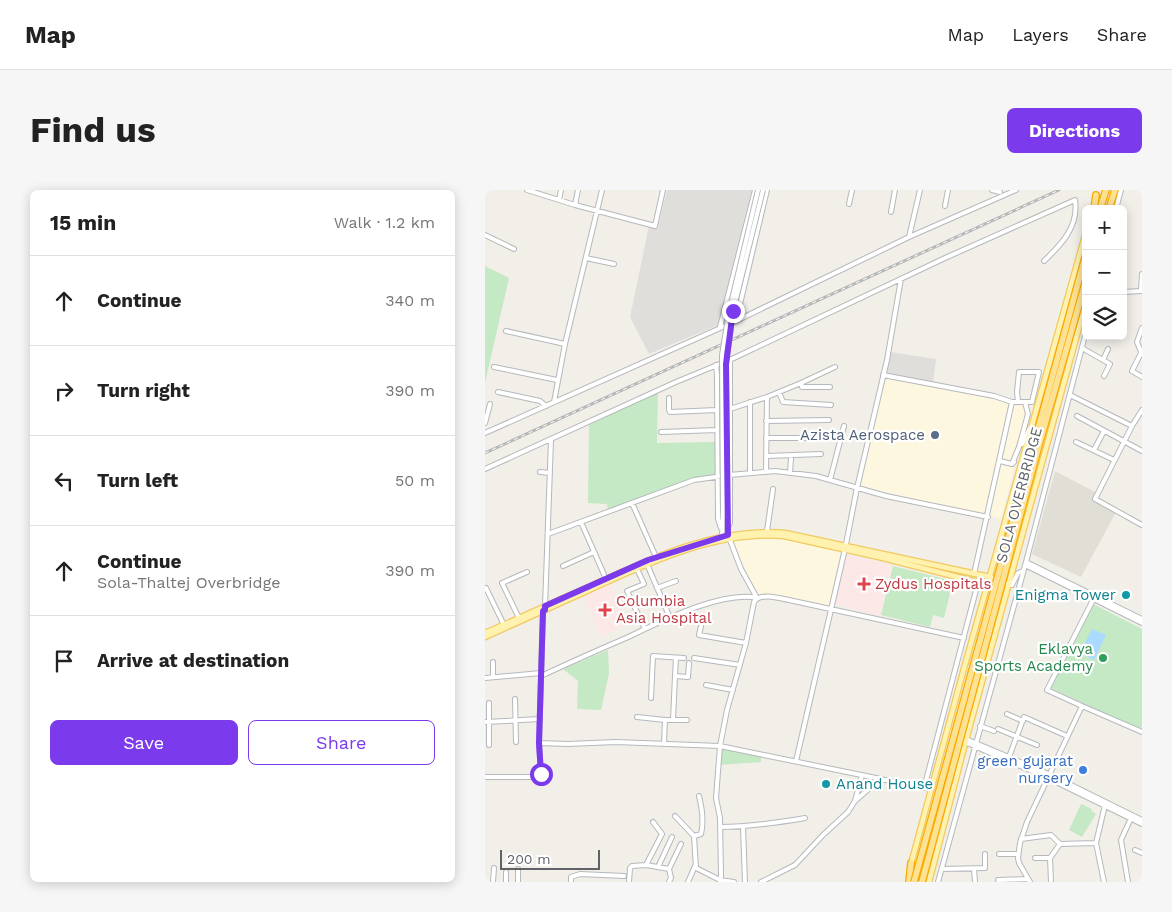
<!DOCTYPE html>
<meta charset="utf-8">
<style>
:root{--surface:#fff;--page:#f6f6f6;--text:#222;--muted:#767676;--line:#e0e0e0;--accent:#7c3aed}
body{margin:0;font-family:"Work Sans",sans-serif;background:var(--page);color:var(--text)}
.controls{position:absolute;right:15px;top:15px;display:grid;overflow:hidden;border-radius:8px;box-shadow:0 2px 12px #0003}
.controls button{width:45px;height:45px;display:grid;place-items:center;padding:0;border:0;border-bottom:1px solid var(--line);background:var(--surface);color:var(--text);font:25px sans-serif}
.scale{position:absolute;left:15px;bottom:12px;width:100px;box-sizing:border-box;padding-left:5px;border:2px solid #5f6368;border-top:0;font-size:14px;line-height:18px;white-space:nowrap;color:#5f6368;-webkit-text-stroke:4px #fff;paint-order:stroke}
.stop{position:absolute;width:15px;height:15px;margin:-11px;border:4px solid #7c3aed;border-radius:50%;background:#fff}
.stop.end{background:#7c3aed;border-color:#fff;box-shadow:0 1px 5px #0008}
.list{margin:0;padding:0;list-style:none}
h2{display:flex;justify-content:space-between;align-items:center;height:65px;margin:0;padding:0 20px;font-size:21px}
h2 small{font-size:16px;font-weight:400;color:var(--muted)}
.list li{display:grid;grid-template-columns:32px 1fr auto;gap:15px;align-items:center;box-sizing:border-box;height:90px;padding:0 20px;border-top:1px solid var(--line)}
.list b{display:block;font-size:19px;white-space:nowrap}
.list p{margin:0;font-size:16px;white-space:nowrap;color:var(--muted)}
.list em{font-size:16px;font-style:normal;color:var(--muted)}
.actions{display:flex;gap:10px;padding:15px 20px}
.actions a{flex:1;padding:11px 0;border:1px solid var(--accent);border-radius:8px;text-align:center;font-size:18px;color:var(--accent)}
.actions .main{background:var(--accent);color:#fff}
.icon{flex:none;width:28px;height:28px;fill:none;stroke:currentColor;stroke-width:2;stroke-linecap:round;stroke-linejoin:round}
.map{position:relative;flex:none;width:657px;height:692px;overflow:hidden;border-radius:8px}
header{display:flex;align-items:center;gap:30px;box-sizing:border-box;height:70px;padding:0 25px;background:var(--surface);border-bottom:1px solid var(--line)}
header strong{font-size:24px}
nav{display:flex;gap:28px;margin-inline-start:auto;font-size:18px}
.intro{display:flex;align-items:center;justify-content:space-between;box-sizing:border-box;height:120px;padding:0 30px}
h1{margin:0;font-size:35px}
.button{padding:12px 22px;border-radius:8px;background:var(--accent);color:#fff;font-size:18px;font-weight:700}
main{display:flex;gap:30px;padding:0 30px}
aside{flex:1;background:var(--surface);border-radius:8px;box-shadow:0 2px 12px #0003}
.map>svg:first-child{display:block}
.commercial{fill:#fef7e0}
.industrial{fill:#e0deda}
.education{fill:#e1ded6}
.medical{fill:#fce8e6}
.green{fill:#c5e8c5}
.water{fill:#aadaff}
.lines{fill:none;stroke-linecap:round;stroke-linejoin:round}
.minor-casing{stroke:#b5b8bc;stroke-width:6}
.major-casing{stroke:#f2c960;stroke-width:7}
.highway-casing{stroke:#f9ab00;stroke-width:8}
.minor{stroke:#fff;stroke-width:4}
.major{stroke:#fff2af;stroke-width:4.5}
.highway{stroke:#fde293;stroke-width:5.5}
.rail-casing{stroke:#b6b7b8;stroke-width:3}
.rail{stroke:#fff;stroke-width:1;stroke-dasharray:4;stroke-linecap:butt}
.minor-bridge-casing{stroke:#b5b8bc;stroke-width:6;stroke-linecap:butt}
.highway-bridge-casing{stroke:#f9ab00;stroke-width:8;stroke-linecap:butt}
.minor-bridge{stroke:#fff;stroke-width:4}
.highway-bridge{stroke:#fde293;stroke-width:5.5}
.route{stroke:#7c3aed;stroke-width:6}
.service-dot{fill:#5c6f8a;stroke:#fff;stroke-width:2}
.health-dot{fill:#e0444e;stroke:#fff;stroke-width:2}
.culture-dot{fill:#0f9aa8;stroke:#fff;stroke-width:2}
.leisure-dot{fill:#2e9e5b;stroke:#fff;stroke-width:2}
.shop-dot{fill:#3f7fe0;stroke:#fff;stroke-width:2}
.labels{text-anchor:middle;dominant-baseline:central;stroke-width:4.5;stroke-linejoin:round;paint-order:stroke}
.service-label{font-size:15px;fill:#4e5e75;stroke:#fff;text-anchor:end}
.street-label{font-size:15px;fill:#5f6368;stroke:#fff}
.health-label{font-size:15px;fill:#be3a42;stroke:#fff;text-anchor:start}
.culture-label{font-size:15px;fill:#0d838f;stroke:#fff;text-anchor:end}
.leisure-label{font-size:15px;fill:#27864d;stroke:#fff;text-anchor:end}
.shop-label{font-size:15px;fill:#366cbe;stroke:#fff;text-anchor:end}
</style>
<header>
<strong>Map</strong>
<nav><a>Map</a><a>Layers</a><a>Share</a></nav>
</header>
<div class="intro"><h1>Find us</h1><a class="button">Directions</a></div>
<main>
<aside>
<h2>15 min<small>Walk · 1.2 km</small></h2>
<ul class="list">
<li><svg class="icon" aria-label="ahead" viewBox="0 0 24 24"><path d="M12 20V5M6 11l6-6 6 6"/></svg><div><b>Continue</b></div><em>340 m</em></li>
<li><svg class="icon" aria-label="right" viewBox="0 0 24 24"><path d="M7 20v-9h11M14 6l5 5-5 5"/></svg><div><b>Turn right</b></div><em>390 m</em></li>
<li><svg class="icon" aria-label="left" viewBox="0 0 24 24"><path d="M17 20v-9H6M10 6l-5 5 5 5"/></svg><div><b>Turn left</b></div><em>50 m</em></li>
<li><svg class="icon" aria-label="ahead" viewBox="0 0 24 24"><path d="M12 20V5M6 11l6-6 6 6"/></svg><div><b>Continue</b><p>Sola-Thaltej Overbridge</p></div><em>390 m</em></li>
<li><svg class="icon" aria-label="arrive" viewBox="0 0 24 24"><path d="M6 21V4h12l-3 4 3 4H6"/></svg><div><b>Arrive at destination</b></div></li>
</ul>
<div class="actions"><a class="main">Save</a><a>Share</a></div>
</aside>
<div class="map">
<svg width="657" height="692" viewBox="0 0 657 692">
<rect width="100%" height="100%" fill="#f1efe8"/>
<path class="commercial" d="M 400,188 L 545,216 L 516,329 L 375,296 Z
M 284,346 L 356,361 L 344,416 L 307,408 L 274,404 L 272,405 L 248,350 Z"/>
<path class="industrial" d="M 182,0 L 267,0 L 233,135 L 164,164 L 145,127 L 164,36 L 173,38 Z
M 405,162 L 451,169 L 448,193 L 401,183 Z"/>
<path class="education" d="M 570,281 L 610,302 L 608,308 L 631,322 L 596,387 L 547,364 Z"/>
<path class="medical" d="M 362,365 L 408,375 L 395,426 L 350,414 Z
M 125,394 L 143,434 L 116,446 L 98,406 Z"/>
<path class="green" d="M 0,76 L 24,88 L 0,193 Z
M 173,202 L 172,253 L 230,252 L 230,286 L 209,290 L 123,320 L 122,314 L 103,313 L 104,235 Z
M 408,376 L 468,391 L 459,428 L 448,425 L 445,437 L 396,425 Z
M 606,413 L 657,439 L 657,538 L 656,541 L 566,498 Z
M 123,460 L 124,484 L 116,520 L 92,519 L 93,491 L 78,479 Z
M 235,558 L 276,567 L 276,572 L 234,575 Z
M 596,614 L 607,619 L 606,621 L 611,624 L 597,647 L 584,640 Z"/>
<path class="water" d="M 607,439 L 621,445 L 609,470 L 595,463 Z"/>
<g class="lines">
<defs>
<path id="minor" d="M 42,0 L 90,15 L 170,36 L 178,0
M 507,0 L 515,2
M 74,10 L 76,0
M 364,14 L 367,0
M 90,15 L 93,0
M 460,16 L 463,0
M 631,19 L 636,0
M 406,22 L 410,0
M 0,45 L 29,59
M 424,47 L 531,0
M 101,68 L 129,74
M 656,99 L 657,84
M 638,102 L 657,101
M 251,131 L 282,0
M 235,137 L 270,0
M 657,138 L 652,152 L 657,164
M 21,141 L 80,154
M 597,158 L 625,174 L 619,186
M 656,163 L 647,181 L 657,187
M 618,170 L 623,159
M 231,175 L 232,185 L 233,329 L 236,338
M 9,177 L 72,190
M 398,185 L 509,206 L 527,212 L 489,384
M 316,193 L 350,177
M 13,202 L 55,211 L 61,216
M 294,202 L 298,212 L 346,215
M 585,205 L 647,236 L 657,220
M 184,208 L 184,220 L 185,222 L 232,220
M 69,212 L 80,154 L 117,0
M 527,212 C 534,212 540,212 547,212 L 554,182 L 534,182 L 532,202 L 533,212
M 245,219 L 282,207 L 316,193 L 317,197 L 345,197
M 592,226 L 657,261
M 281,231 L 344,230
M 0,233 L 5,214
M 647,236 L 610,309 L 657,335
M 176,242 L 232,240
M 0,243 L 251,131 L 424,47 L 435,0
M 281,248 L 339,248
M 591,252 L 629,270
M 537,254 L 545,238
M 609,260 L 619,241
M 281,266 L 336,264
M 515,271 L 527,274 L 529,272
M 527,274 L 534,257 L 543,224 L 540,212
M 0,279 L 191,192 L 249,168 L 460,68 L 590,10 C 594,36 577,54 559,71
M 55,282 L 65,283
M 281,282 L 282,207
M 265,283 L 265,212
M 305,283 L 306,268
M 345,290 L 359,236
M 147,313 L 171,367
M 242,318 L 243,345 L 256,379 L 272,408
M 96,332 L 121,389
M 242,339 L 245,333 L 245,170
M 282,341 L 288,299
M 63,344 L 209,290 L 244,285 L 290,281 L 331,286 L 401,306 L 503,327
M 237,348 L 238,318
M 541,372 L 657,429
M 162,374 L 185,428
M 540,375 L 657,433
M 78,376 L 109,362
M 152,379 L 159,394 L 142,401 L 160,439
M 523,394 L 527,395 L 533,383 L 538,381
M 1,398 L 19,435
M 172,398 L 191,391
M 60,417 L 66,250
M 180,417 L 197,409
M 34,428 L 17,393 L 42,382
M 216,436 L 214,445 L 261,453
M 191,468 L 190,486 L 203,487 L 204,473
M 209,468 L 255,475
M 8,472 L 8,487
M 56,486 C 84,473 113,460 141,448 C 173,433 237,400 272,408
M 0,488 L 56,483
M 221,495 L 248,500
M 166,508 L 168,466 L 199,468
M 30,509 L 31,552
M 4,513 L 4,555
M 597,516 L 657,542
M 522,524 L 538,531
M 152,527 L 180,530 L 179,553
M 180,530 L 202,530
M 188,530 L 190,486
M 0,532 L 55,529
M 495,536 L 509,541
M 513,539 L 552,555
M 481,549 L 566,585 L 657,630
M 480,552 L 563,588 L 657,634
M 54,553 L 83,554 L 131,552 L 235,556 L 430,596 L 447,598
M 524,567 L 539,527 L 582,546
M 311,571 L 360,359 L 372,298 L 402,170 L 416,89
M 0,587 L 46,587 L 56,584 L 54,553 L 58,421
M 439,598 L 495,385
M 370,611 L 395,589
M 190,626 L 209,646 L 211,678 L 235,690 L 249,692
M 235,637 C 264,637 291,633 320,628
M 258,637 L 260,692
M 209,646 L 216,644 C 219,632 217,618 214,606
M 536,649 L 566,645 L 575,654 L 611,653 L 620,615
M 611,653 L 619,692
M 650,660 L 657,663
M 514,664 L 533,664
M 550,668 L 565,668
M 161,675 L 177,644 L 168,632
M 173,677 L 187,647
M 33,679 L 33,692
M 184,679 L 186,688 L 184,692
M 457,679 L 500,678 L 500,664
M 489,679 L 490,692
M 513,690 L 543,689
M 8,692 L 9,678
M 21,692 L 21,682
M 86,692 L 86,687 L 95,684 L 139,686
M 144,692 L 145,678 L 147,676 L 161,675 L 184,679 L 196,654
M 203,692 L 210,676
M 235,692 L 236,686 L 235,628 L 231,608 L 235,556 L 242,520 L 261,453 L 269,412 C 276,402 294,408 304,410 L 479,448
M 276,692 L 310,675 L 338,645 L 363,622 L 370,611 L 377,585
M 453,692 L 541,372 L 601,142
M 545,692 L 534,673 L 533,668 L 535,653 L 542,632 L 597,516 L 562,500 L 610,406
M 566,692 L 565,668 L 575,654
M 643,692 L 636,650 L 646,628"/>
<path id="major" d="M 0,443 C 35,428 69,412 104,397 C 165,369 231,337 300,343 L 505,387 L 520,393
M 0,447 C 35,431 69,416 104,400 C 163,373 232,340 299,346 L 394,367 L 504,395
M 426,674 L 478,482 L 601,42
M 444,692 L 481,550 L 601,112"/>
<path id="highway" d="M 609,19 L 611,5
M 615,19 L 621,0
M 624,19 L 630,0
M 424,692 L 426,673"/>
</defs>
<use href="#minor" class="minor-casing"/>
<use href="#major" class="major-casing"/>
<use href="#highway" class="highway-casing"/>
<use href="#minor" class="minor"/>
<use href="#major" class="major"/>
<use href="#highway" class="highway"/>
<defs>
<path id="rail" d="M 0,263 L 574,0"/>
</defs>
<use href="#rail" class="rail-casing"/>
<use href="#rail" class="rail"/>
<defs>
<path id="minor-bridge" d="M 238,318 L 237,165 L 244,122 L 273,0
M 242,318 L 241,174 L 248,121 L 278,0"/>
<path id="highway-bridge" d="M 429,692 L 601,64
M 437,692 L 553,259 L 601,90"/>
</defs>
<use href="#minor-bridge" class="minor-bridge-casing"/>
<use href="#highway-bridge" class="highway-bridge-casing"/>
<use href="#minor-bridge" class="minor-bridge"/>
<use href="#highway-bridge" class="highway-bridge"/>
</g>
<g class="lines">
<path class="route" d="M 56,584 L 54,553 L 58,421 L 60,420 L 60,416 L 163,370 L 243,345 L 241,174 L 248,121"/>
</g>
<circle class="service-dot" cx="450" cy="245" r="5"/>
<g class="health-dot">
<path d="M376.5 386.5h5v5h5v5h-5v5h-5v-5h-5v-5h5z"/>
<path d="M117.5 412.5h5v5h5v5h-5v5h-5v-5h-5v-5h5z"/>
</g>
<g class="culture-dot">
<circle cx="641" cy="405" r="5"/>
<circle cx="341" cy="594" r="5"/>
</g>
<circle class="leisure-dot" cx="618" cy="468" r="5"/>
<circle class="shop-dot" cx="598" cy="580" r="5"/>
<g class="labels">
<g class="service-label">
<text x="440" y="245">Azista Aerospace</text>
</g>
<g class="street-label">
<text transform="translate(534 305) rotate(-75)">SOLA OVERBRIDGE</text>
</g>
<g class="health-label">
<text x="390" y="394">Zydus Hospitals</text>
<text x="131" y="411">Columbia<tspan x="131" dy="17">Asia Hospital</tspan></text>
</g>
<g class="culture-label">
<text x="631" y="405">Enigma Tower</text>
<text x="351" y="594" text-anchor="start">Anand House</text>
</g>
<g class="leisure-label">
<text x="608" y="459">Eklavya<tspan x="608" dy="17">Sports Academy</tspan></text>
</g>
<g class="shop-label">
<text x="588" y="571">green gujarat<tspan x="588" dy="17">nursery</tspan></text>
</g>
</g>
</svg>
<div class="controls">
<button>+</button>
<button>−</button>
<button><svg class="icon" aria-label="layers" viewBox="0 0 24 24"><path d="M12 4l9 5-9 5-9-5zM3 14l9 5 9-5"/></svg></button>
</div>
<div class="scale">200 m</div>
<div class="stop" style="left:56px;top:584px"></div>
<div class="stop end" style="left:248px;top:121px"></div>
</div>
</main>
